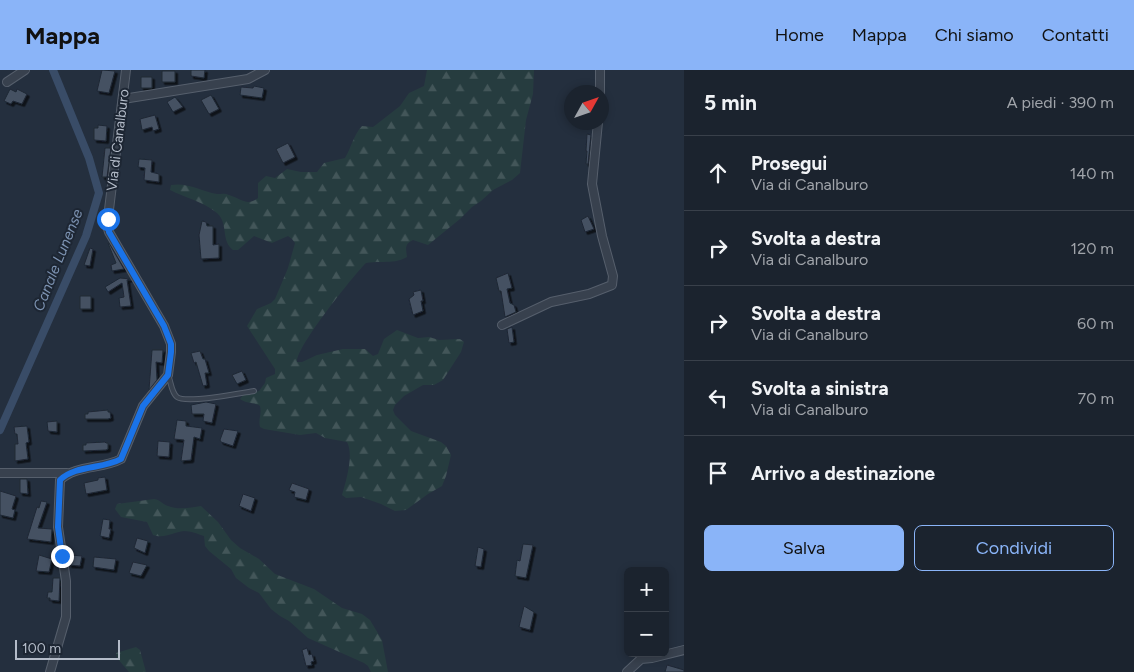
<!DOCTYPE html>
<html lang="it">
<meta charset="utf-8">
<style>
:root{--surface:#1b232e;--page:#242b36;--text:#f1f3f6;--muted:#a0a4aa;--line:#39404a;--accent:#8ab4f8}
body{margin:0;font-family:Figtree,sans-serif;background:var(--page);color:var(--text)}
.controls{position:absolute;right:15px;bottom:15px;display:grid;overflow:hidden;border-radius:8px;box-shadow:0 2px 8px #0003}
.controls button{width:45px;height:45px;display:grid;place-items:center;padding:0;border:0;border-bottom:1px solid var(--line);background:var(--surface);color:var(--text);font:25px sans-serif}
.compass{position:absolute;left:564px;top:15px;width:45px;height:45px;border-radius:50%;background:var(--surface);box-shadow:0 2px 8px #0003;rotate:50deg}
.scale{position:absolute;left:15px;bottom:12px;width:105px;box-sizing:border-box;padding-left:5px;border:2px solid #b4bcc9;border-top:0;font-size:14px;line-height:18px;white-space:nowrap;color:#b4bcc9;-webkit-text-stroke:4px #1d2633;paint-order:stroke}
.stop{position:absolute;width:15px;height:15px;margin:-11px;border:4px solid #1a73e8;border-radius:50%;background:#fff}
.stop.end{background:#1a73e8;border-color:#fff;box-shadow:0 1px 5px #0008}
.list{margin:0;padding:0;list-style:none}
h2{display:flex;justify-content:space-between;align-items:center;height:65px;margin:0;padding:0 20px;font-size:21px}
h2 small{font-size:16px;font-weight:400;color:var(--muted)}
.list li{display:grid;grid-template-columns:32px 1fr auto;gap:15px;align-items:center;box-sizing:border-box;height:75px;padding:0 20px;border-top:1px solid var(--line)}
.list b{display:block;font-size:19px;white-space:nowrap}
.list p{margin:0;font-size:16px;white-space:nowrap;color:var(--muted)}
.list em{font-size:16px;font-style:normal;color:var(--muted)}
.actions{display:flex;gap:10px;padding:15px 20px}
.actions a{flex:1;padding:11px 0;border:1px solid var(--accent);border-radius:8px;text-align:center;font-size:18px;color:var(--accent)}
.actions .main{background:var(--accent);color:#111}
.icon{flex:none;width:28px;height:28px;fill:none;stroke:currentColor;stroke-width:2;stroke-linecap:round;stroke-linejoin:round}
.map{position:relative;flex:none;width:684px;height:602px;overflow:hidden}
header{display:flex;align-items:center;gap:30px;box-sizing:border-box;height:70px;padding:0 25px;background:var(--accent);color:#111}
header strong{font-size:24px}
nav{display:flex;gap:28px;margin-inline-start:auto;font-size:18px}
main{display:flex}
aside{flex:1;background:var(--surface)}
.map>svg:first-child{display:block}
.forest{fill:url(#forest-firs)}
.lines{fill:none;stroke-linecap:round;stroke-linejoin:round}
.canal{stroke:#394c67;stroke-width:8}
.building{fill:#455162;stroke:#1f2835;filter:url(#shadow)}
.lane-casing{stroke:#565f6c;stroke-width:6}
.street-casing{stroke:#565f6c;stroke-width:10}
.lane{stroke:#38414e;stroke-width:4}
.street{stroke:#38414e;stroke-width:8}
.route{stroke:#1a73e8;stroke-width:6}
.labels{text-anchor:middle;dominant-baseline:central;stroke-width:4;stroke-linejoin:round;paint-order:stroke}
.street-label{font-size:14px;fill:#b4bcc9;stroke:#1d2633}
.water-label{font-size:15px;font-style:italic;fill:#7c92b1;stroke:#1d2633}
</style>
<header>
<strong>Mappa</strong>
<nav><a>Home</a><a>Mappa</a><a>Chi siamo</a><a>Contatti</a></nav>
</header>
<main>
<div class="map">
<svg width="684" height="602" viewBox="0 0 684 602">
<defs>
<pattern id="forest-firs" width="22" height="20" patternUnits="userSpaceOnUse" patternTransform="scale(1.25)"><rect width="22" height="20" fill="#263c3f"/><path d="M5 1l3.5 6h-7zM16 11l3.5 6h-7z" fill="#435659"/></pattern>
<filter id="shadow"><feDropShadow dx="2.5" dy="2.5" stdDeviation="0" flood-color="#0009"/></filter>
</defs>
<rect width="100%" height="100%" fill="#242f3e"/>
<path class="forest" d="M 427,0 L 534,0 L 533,24 L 526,50 L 520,103 L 512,110 L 493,120 L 481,131 L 472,137 L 460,149 L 428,175 L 413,170 C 404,174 406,179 407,187 C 393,195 380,190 366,193 C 353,206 296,277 297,292 L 302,292 L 317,285 L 343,279 L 365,279 L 373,286 L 378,284 L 384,269 L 397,260 L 418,268 L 429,267 L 439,270 L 460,269 L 464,272 L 461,282 L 443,310 L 434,315 L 423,315 L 404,326 L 395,335 L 393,340 L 395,345 L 411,361 L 441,372 L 446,376 L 451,385 L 446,406 L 442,416 L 428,424 L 406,440 L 395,441 L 381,434 L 361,427 L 346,428 L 342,425 C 346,411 354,385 347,372 L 325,368 L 316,363 L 300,365 L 264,359 L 260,357 C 258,349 262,344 260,336 C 254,332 247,334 240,329 L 243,325 L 259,321 L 265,313 L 266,308 L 275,304 L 275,299 L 247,256 L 257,239 L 271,233 L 275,229 L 288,198 L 295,173 L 292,169 L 288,166 L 272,173 L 254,166 L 238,180 L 233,180 C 222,171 227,159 221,148 C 214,135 183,127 170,120 L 171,115 C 187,112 201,121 217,124 C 221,124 225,123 229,125 C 240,128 247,137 258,128 L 258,113 L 266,106 L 275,108 L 287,99 L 301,102 L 317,102 L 324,93 L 345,88 C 351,78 354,64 362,56 L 373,57 L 377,54 L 400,36 L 409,23 L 424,16 Z
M 154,429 C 161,430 162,434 168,436 C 177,440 191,438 201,436 L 218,452 L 231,470 L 240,478 L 259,489 L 275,504 L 314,519 L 342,538 L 362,544 L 370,550 L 382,570 L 388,602 L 371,602 L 368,596 L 364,593 L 308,568 L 289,551 L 280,546 L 271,539 L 259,523 L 249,518 L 236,508 L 231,499 L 209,481 L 205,476 L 204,466 C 198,464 191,461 184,461 C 173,462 165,469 153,465 L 147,452 L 121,447 L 115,439 L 117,434 Z
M 136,577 L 140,580 L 146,602 L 129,602 L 117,588 L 116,583 Z"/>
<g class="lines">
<path class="canal" d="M 0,360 L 86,166 L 99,123 L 89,88 L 53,0"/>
</g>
<path class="building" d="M 102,0 L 115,1 L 109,23 L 97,21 Z
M 191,0 L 205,0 L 204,8 L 191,6 Z
M 162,1 L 175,1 L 175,12 L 162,12 Z
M 141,7 L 152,7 L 152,18 L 141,18 Z
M 254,16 L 264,18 L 262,28 L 240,25 L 241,17 L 253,18 Z
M 10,19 L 16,22 L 17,19 L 27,24 L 22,34 L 13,31 L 11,34 L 4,31 Z
M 211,25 L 219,39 L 209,44 L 201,30 Z
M 175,27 L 183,37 L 173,42 L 167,32 Z
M 155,45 L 159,59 L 153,61 L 152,57 L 142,60 L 140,49 Z
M 98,55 L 107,56 L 106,71 L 94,70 L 94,58 L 98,58 Z
M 587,64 L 591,65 L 588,94 L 586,94 L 587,81 L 586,81 Z
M 288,73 L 295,87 L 283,93 L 276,79 Z
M 105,78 L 111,78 L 107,107 L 102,107 Z
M 139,89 L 152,90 L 151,102 L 159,104 L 159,112 L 144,110 L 145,98 L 138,97 Z
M 588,146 L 594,159 L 585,162 L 581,150 Z
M 202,151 L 206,152 L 207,156 L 213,156 L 213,175 L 219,174 L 219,188 L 201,189 L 199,165 Z
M 108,173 L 109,173 L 124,199 L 112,201 L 111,195 L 116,193 Z
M 90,178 L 93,179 L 90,196 L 84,195 Z
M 508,203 L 512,218 L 507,219 L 510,233 L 514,235 L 516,242 L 505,247 L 501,221 L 499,221 L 496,208 Z
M 120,208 L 130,209 L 127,210 L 131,236 L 120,237 L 119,228 L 124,227 L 122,213 L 108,222 L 105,217 Z
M 421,220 L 423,231 L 421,231 L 423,241 L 413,245 L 409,229 L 414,225 L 413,222 Z
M 80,226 L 91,226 L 91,239 L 80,239 Z
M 512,257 L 514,272 L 509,273 L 507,259 Z
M 152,280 L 163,280 L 162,293 L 156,292 L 157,310 L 149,320 Z
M 200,281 L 203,289 L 205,289 L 209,303 L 205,303 L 207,315 L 203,316 L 196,292 L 194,293 L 191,283 Z
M 242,301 L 246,310 L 237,314 L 232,305 Z
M 206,332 L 216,334 L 212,353 L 203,351 L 204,344 L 192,344 L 191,335 Z
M 108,340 L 108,342 L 110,342 L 111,348 L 108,349 L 85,349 L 85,344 L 88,344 L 88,342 Z
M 177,350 L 186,351 L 186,356 L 202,358 L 200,369 L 194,367 L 191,390 L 181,391 L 184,370 L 174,369 Z
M 57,351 L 57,362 L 48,361 L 47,352 Z
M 27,356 L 29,372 L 26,373 L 28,389 L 15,391 L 15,374 L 18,374 L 17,364 L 15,364 L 14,357 Z
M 224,359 L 238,361 L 233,376 L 221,372 L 220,370 Z
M 158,371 L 170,372 L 169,387 L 157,386 Z
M 105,372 L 106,373 L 108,373 L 108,379 L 106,380 L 83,381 L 83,375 L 86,375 L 86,373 Z
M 105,407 L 107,420 L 86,424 L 84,413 L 98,410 L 98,408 Z
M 20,409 L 27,409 L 28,424 L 20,423 Z
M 292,413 L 309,419 L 306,430 L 294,427 L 295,422 L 289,420 Z
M 0,421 L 16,426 L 12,439 L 15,440 L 13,448 L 0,445 Z
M 243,424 L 255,428 L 251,441 L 239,436 Z
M 41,431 L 47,432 L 38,458 L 52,459 L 51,472 L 27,469 L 37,437 L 39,438 Z
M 103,449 L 110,450 L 109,459 L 111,459 L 109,468 L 100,466 Z
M 137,468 L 148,471 L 145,483 L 134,478 Z
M 523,474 L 533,475 L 526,508 L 515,506 L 517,490 L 520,491 Z
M 478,477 L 484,479 L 481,497 L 475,496 Z
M 39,485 L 52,489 L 49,502 L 36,501 Z
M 71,485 L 82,486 L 80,496 L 69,495 Z
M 94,487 L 116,489 L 114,500 L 93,497 Z
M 133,492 L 147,495 L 141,506 L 129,503 Z
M 53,508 L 60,508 L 59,531 L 50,530 L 50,528 L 47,528 L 48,522 L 52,522 Z
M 524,536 L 534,542 L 530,560 L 519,557 Z
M 307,578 L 309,585 L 312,584 L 314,591 L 311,592 L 312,595 L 306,596 L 302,580 Z
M 667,595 L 684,600 L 684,602 L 665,602 Z"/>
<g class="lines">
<defs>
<path id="lane" d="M 168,305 C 171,311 171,322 177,327 C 186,334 241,323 254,321"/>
<path id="street" d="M 600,0 L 600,22
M 7,12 L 25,0
M 123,29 L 248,9 L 265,0
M 502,255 L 551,232 L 589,224 L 612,215 L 613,206 L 602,166 L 592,114 L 598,52
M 0,403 L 67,403
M 50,602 L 66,547 L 66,511 L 58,457 L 60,410 C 75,395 103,399 121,389 L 143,336 L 168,305 L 171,282 L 171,274 L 164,256 L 109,162 L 107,156 L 126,0
M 627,602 L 641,589 L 652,588 L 684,580"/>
</defs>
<use href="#lane" class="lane-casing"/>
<use href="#street" class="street-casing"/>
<use href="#lane" class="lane"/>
<use href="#street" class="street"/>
</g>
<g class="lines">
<path class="route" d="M 62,486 L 58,457 L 60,410 C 75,395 103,399 121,389 L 143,336 L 168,305 L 171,282 L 171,274 L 164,256 L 109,162 L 108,149"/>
</g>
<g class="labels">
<g class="street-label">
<text transform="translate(118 70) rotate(-83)">Via di Canalburo</text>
</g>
<g class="water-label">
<text transform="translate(58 190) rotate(-68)">Canale Lunense</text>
</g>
</g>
</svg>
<div class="controls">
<button>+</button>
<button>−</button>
</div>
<svg class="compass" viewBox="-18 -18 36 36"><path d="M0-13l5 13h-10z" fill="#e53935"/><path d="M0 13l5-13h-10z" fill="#a0a4aa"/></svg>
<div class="scale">100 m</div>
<div class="stop" style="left:108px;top:149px"></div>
<div class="stop end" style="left:62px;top:486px"></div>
</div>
<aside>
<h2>5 min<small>A piedi · 390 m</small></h2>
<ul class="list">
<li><svg class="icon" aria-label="ahead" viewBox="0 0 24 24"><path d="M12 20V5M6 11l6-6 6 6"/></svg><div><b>Prosegui</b><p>Via di Canalburo</p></div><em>140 m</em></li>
<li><svg class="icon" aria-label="right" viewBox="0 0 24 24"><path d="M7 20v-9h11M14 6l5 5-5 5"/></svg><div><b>Svolta a destra</b><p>Via di Canalburo</p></div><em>120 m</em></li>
<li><svg class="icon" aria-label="right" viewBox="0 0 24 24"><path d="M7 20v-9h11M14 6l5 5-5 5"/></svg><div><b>Svolta a destra</b><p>Via di Canalburo</p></div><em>60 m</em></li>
<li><svg class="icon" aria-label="left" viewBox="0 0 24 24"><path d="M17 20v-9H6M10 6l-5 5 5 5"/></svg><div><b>Svolta a sinistra</b><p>Via di Canalburo</p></div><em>70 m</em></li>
<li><svg class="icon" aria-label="arrive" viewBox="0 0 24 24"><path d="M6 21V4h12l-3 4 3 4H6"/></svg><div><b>Arrivo a destinazione</b></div></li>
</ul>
<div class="actions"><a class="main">Salva</a><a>Condividi</a></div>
</aside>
</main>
